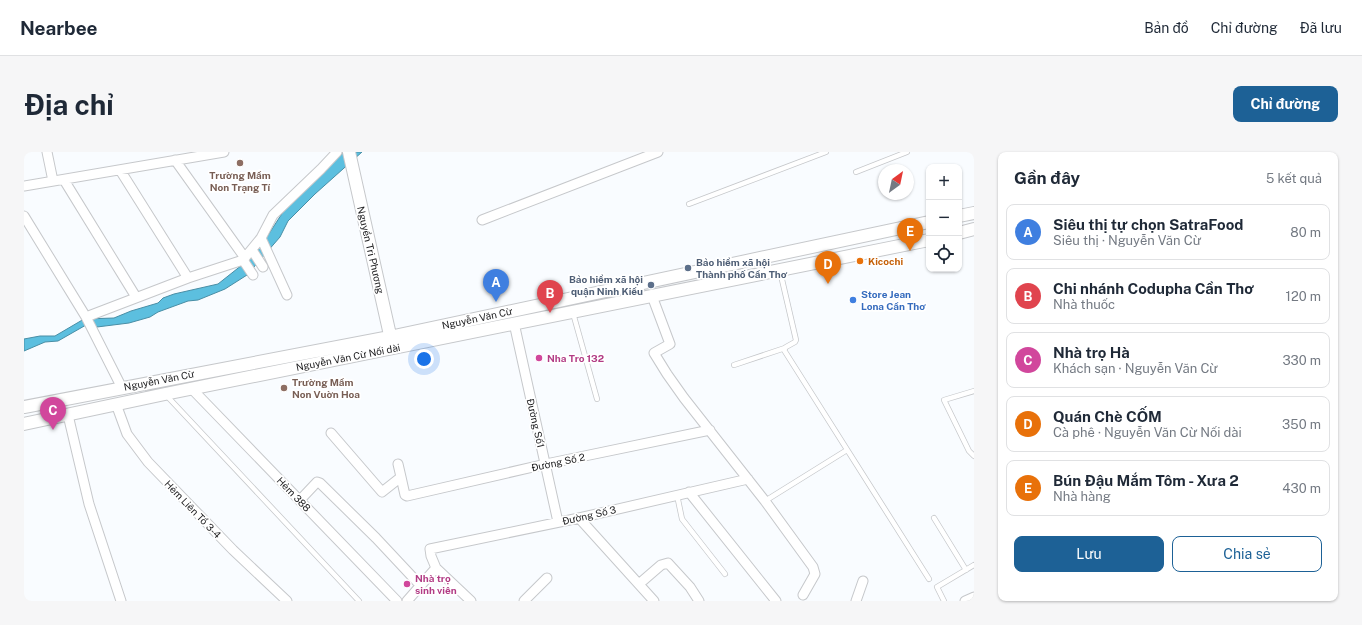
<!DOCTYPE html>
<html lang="vi">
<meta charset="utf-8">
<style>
:root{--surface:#fff;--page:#f6f6f7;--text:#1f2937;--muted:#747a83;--line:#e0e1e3;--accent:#1d6196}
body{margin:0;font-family:"Public Sans",sans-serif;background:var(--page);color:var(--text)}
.controls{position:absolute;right:12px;top:12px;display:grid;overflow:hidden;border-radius:8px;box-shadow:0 1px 3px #0004}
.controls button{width:36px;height:36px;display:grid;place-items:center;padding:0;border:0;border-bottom:1px solid var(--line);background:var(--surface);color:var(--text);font:20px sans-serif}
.compass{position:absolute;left:854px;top:12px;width:36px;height:36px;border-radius:50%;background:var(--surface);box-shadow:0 1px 3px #0004;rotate:33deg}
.you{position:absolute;left:400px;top:207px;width:14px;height:14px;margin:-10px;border:3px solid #fff;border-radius:50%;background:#1a73e8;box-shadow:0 0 0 6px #1a73e833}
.badge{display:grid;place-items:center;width:26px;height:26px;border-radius:50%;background:var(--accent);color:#fff;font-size:13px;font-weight:700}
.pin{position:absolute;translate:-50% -33px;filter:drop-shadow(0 1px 2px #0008)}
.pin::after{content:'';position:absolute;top:21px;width:14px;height:12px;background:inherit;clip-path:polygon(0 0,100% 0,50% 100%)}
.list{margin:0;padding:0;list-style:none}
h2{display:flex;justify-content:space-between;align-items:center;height:52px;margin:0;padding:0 16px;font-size:17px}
h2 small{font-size:13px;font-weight:400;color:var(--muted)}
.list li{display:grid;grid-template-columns:26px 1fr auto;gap:12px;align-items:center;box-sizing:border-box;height:56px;margin:0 8px 8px;padding:0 8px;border:1px solid var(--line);border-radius:8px}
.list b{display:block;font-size:15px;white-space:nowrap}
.list p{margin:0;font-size:13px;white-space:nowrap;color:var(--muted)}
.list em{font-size:13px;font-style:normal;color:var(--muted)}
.actions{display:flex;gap:8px;padding:12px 16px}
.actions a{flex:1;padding:9px 0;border:1px solid var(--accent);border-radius:8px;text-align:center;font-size:14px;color:var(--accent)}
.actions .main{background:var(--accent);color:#fff}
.icon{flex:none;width:22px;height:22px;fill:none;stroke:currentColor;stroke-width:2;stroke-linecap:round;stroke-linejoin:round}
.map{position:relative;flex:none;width:950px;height:449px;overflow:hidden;border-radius:8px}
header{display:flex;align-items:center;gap:24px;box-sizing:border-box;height:56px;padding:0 20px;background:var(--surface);border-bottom:1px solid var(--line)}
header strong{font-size:19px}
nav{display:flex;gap:22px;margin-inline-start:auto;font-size:14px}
.intro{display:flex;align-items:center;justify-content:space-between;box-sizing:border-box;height:96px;padding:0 24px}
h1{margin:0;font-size:28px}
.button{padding:10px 18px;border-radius:8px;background:var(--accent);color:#fff;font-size:14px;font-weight:700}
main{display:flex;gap:24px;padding:0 24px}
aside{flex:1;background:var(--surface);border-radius:8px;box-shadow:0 1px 3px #0004}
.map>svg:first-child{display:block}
.water{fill:#5cbfdf;stroke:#498ea5}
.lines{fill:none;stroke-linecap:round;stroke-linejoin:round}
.lane-casing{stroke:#c6c8cb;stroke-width:6}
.street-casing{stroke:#c6c8cb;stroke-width:11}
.secondary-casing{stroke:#c6c8cb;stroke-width:14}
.lane{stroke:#fff;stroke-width:4.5}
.street{stroke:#fff;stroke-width:9}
.secondary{stroke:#fff;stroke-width:12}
.education-dot{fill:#8d6e63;stroke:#fff;stroke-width:1.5}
.food-dot{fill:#e8710a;stroke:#fff;stroke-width:1.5}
.service-dot{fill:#5c6f8a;stroke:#fff;stroke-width:1.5}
.shop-dot{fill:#3f7fe0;stroke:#fff;stroke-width:1.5}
.hotel-dot{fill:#d1479c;stroke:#fff;stroke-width:1.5}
.labels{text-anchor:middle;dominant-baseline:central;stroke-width:3.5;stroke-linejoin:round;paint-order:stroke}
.education-label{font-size:10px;font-weight:bold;fill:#785e54;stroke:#fff}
.street-label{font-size:10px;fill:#1d1d1f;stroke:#fff}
.food-label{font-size:10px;font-weight:bold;fill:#c56008;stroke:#fff;text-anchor:start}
.service-label{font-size:10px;font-weight:bold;fill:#4e5e75;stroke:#fff;text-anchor:start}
.shop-label{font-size:10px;font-weight:bold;fill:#366cbe;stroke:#fff;text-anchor:start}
.hotel-label{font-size:10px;font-weight:bold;fill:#b23c85;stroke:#fff;text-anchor:start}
</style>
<header>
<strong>Nearbee</strong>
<nav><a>Bản đồ</a><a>Chỉ đường</a><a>Đã lưu</a></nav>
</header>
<div class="intro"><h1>Địa chỉ</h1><a class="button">Chỉ đường</a></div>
<main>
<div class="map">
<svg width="950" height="449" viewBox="0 0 950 449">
<rect width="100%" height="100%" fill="#f9fcff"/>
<path class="water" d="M 320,0 L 338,0 L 291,42 L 264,69 L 256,85 L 223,123 L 201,137 L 174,148 L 164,149 L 134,160 L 126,165 L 105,171 L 73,175 L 62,173 L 34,189 L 21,190 L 0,199 L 0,187 L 16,184 L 31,184 L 60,167 L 90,166 L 107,159 L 134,151 L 139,146 L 150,142 L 194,132 L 228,105 L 237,94 L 259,60 L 266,52 Z"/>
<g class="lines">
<defs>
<path id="lane" d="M 832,20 L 883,0
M 665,52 L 802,0
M 756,119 L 772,188 L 771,190 L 762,195 L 760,198 L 905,427
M 549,161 L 573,247
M 710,213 L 761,196
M 950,239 L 920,248 L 945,299 L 950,304
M 142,243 L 335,449
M 653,343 L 658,367 L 701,422
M 741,349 L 823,298
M 910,366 L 942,418
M 920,449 L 913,435 L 950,413"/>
<path id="street" d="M 23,0 L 29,29
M 151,8 L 221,106
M 96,18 L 164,126
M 40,28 L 112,145
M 0,34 L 200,0
M 0,64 L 62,165 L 98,236
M 458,68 L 634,0
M 237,86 L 249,63 L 297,17 L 313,0
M 228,98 L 239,115
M 219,108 L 229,123
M 628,144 L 646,192 L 630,201 L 643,222 L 660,246 L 741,349 L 789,415 L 791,422 L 779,443
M 62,165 L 164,126 L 219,108 L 237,86 L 263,143
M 490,171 L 534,370
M 167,236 L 373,449
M 92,252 L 103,282 L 124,310 L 209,398 L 263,449
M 44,263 L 65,352 L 97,449
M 307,281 L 358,340 L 377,325 L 381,343 L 383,344 L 522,312 L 686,278
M 374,312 L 377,325
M 665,340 L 752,449
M 276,348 L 293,330 L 296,331 L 352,386 L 396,433
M 555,366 L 630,449
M 615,432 L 637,413 L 644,411 L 666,435 L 675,449
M 383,449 L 412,416
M 447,449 L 412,416 L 407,404 L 406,397 L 555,366 L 724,327
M 500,449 L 523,426
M 832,449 L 839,429
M 941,449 L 950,445"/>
<path id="secondary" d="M 325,0 L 368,192
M 935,64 L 950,61
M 935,81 L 950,77
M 0,255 L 371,184 L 905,70
M 0,272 L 141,242 L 905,88"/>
</defs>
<use href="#lane" class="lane-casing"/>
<use href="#street" class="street-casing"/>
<use href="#secondary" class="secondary-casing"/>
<use href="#lane" class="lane"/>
<use href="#street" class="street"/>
<use href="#secondary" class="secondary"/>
</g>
<g class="education-dot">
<circle cx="216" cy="11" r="4"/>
<circle cx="260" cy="236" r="4"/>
</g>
<circle class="food-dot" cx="836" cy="109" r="4"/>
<g class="service-dot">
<circle cx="664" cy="116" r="4"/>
<circle cx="627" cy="133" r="4"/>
</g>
<circle class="shop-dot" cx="829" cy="148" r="4"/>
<g class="hotel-dot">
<circle cx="515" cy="206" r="4"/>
<circle cx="383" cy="432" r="4"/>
</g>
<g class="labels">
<g class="education-label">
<text x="216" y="23">Trường Mầm<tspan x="216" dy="12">Non Trạng Tí</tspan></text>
<text x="268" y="230" text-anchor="start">Trường Mầm<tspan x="268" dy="12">Non Vuờn Hoa</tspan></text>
</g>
<g class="street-label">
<text transform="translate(347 98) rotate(77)">Nguyển Tri Phương</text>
<text transform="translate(453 166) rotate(-12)">Nguyễn Văn Cừ</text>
<text transform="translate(324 205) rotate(-11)">Nguyễn Văn Cừ Nối dài</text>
<text transform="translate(135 228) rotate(-11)">Nguyễn Văn Cừ</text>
<text transform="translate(512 271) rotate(77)">Đường Số1</text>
<text transform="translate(534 310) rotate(-12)">Đường Số 2</text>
<text transform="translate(270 342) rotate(46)">Hẻm 388</text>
<text transform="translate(169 357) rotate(46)">Hẻm Liên Tổ 3-4</text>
<text transform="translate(565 363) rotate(-13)">Đường Số 3</text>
</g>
<g class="food-label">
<text x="844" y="109">Kicochi</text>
</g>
<g class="service-label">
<text x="672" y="110">Bảo hiểm xã hội<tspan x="672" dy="12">Thành phố Cần Thơ</tspan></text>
<text x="619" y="127" text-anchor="end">Bảo hiểm xã hội<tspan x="619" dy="12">quận Ninh Kiều</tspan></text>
</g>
<g class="shop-label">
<text x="837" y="142">Store Jean<tspan x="837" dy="12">Lona Cần Thơ</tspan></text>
</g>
<g class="hotel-label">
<text x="523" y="206">Nha Tro 132</text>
<text x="391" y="426">Nhà trọ<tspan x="391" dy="12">sinh viên</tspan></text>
</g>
</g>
</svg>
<div class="controls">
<button>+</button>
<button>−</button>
<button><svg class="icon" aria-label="locate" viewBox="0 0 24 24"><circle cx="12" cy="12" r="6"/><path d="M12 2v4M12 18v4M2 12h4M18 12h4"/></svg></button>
</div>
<svg class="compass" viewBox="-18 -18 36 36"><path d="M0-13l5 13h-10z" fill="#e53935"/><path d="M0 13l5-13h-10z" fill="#747a83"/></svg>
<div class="you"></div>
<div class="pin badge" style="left:472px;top:150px;background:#3f7fe0">A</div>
<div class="pin badge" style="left:526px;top:161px;background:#e0444e">B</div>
<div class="pin badge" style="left:29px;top:278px;background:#d1479c">C</div>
<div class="pin badge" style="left:804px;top:132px;background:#e8710a">D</div>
<div class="pin badge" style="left:886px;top:99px;background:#e8710a">E</div>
</div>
<aside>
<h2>Gần đây<small>5 kết quả</small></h2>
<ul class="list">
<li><span class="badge" style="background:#3f7fe0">A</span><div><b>Siêu thị tự chọn SatraFood</b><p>Siêu thị · Nguyễn Văn Cừ</p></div><em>80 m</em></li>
<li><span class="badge" style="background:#e0444e">B</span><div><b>Chi nhánh Codupha Cần Thơ</b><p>Nhà thuốc</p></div><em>120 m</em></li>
<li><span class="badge" style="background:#d1479c">C</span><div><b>Nhà trọ Hà</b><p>Khách sạn · Nguyễn Văn Cừ</p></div><em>330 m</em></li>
<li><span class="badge" style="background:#e8710a">D</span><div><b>Quán Chè CỐM</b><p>Cà phê · Nguyễn Văn Cừ Nối dài</p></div><em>350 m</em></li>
<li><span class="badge" style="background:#e8710a">E</span><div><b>Bún Đậu Mắm Tôm - Xưa 2</b><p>Nhà hàng</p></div><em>430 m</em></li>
</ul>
<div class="actions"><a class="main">Lưu</a><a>Chia sẻ</a></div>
</aside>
</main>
